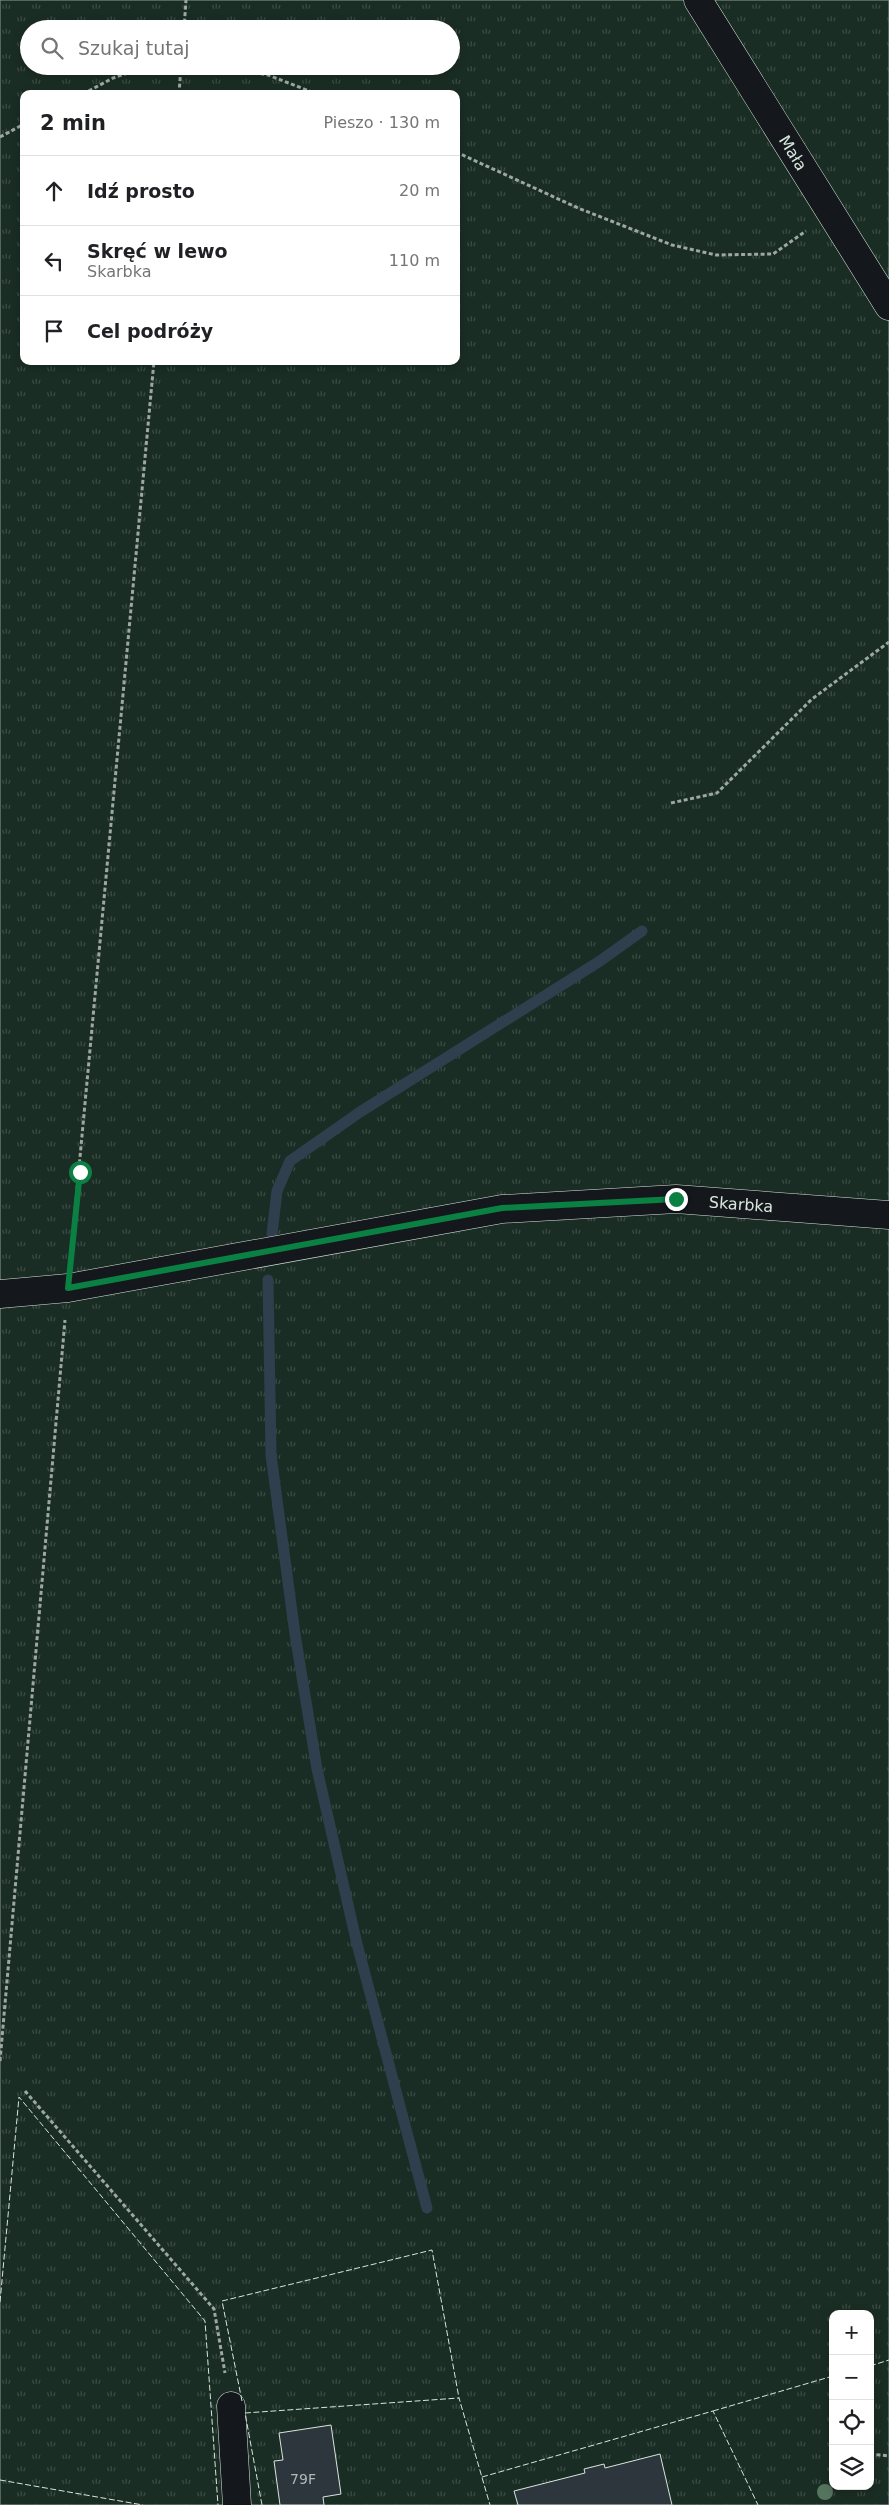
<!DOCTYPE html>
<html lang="pl">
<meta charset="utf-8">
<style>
:root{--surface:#fff;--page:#f2f2f2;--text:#202124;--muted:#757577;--line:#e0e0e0}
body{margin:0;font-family:"DejaVu Sans",sans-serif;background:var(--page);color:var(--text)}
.controls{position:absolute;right:15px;bottom:15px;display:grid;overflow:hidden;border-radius:10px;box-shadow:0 2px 8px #0003}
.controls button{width:45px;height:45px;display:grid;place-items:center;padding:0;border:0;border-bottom:1px solid var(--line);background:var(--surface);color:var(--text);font:25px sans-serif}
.stop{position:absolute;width:15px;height:15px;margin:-11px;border:4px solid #0b8043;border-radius:50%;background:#fff}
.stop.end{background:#0b8043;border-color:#fff;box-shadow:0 1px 5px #0008}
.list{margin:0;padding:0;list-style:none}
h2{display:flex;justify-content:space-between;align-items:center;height:65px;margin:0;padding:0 20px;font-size:21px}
h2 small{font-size:16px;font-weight:400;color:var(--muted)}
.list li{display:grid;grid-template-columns:32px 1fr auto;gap:15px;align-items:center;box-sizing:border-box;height:70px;padding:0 20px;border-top:1px solid var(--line)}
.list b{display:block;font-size:19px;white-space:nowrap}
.list p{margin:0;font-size:16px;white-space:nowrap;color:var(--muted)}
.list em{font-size:16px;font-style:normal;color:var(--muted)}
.icon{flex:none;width:28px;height:28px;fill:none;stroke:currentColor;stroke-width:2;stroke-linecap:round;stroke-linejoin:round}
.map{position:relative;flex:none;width:889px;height:2505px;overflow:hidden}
.search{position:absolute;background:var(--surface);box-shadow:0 2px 8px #0003;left:20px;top:20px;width:440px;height:55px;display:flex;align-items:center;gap:12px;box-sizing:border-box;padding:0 18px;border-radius:28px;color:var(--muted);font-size:19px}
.panel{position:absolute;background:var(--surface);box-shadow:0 2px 8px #0003;left:20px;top:90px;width:440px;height:275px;border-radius:10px}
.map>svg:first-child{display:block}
.park{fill:url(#park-tufts);stroke:#939e99;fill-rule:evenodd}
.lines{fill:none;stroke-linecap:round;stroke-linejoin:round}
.stream{stroke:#2f3f4d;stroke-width:11}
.building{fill:#2c363c;stroke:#d8e6dc}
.minor-casing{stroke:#d8e6dc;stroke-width:29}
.path{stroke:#9da8a2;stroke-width:3;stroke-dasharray:4 2.5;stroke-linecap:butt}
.minor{stroke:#14181c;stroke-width:28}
.fence{stroke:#d8e6dc;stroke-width:1;stroke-dasharray:6 2.5;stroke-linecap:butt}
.tree{fill:#55745f}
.route{stroke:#0b8043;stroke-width:6}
.labels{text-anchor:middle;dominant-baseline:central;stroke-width:4;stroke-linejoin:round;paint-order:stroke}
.number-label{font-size:14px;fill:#adbab4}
.street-label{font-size:16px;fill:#d8e6dc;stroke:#14181c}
</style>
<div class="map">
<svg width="889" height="2505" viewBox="0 0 889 2505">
<defs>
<pattern id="park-tufts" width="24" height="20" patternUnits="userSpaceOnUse" patternTransform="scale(1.25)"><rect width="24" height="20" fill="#1a2d24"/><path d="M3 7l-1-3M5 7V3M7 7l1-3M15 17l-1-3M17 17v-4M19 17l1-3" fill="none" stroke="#3b4b43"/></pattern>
</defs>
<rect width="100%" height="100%" fill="#14181c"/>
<path class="park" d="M 0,0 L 889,0 L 889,2505 L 0,2505 ZM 29,29 L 451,29 L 451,66 L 29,66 ZM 24,94 L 456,94 L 456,361 L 24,361 ZM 833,2314 L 870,2314 L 870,2486 L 833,2486 Z"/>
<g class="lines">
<path class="stream" d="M 272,1234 L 277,1191 L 290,1161 L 360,1112 L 600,961 L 642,931
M 268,1280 L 271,1455 L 295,1634 L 317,1769 L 357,1944 L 427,2208"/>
</g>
<path class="building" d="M 331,2425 L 341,2494 L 323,2497 L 324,2505 L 280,2505 L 274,2461 L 283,2460 L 279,2433 Z
M 660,2454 L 672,2505 L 518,2505 L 514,2491 L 585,2473 L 584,2469 L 604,2464 L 605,2468 Z"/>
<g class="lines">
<defs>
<g id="minor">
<path id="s1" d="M 698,0 L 889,306"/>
<path id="s2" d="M 0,1294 L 68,1288 L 502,1209 L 676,1199 L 889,1215"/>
<path d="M 231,2406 L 237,2505"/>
</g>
</defs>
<use href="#minor" class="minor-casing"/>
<path class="path" d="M 184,29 L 186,0
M 222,66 L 268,75 L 317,94
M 83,94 L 113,78 L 149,66
M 179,94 L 181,66
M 0,137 L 24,124
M 456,152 L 578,208 L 672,245 L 716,255 L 773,254 L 806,231
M 671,803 L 717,793 L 812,699 L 889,642
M 71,1254 L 154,361
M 0,2061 L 65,1320
M 25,2091 L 214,2309 L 225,2373
M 870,2454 L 889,2456"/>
<use href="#minor" class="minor"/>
<path class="fence" d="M 0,2302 L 19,2097 L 205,2321 L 218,2505
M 870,2366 L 889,2360
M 242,2401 L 222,2301 L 432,2250 L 459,2398
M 713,2411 L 833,2376
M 482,2477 L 713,2411 L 758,2505
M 0,2480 L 143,2505
M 262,2505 L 245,2413 L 459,2398 L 490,2505"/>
</g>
<circle class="tree" cx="825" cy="2492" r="8"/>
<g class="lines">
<path class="route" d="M 80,1172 L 68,1288 L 502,1208 L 676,1199"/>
</g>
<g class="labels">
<g class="number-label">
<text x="303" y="2479">79F</text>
</g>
<g class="street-label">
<text stroke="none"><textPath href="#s1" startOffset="180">Mała</textPath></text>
<text stroke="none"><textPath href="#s2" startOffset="749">Skarbka</textPath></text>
</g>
</g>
</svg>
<div class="controls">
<button>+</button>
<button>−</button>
<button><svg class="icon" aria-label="locate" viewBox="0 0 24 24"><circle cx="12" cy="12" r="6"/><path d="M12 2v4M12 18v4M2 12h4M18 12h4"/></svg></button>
<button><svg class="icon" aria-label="layers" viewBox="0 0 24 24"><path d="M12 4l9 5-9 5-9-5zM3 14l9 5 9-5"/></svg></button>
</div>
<div class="stop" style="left:80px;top:1172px"></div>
<div class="stop end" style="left:676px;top:1199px"></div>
<div class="search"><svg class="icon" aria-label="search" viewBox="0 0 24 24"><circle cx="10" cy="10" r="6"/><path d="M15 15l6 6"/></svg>Szukaj tutaj</div>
<section class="panel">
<h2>2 min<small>Pieszo · 130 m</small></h2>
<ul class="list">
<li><svg class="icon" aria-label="ahead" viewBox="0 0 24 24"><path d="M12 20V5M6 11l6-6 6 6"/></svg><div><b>Idź prosto</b></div><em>20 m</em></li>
<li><svg class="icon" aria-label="left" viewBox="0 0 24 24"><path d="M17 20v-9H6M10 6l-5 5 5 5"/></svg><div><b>Skręć w lewo</b><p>Skarbka</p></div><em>110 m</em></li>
<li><svg class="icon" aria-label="arrive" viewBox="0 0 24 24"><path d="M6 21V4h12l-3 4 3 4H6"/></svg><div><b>Cel podróży</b></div></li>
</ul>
</section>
</div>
